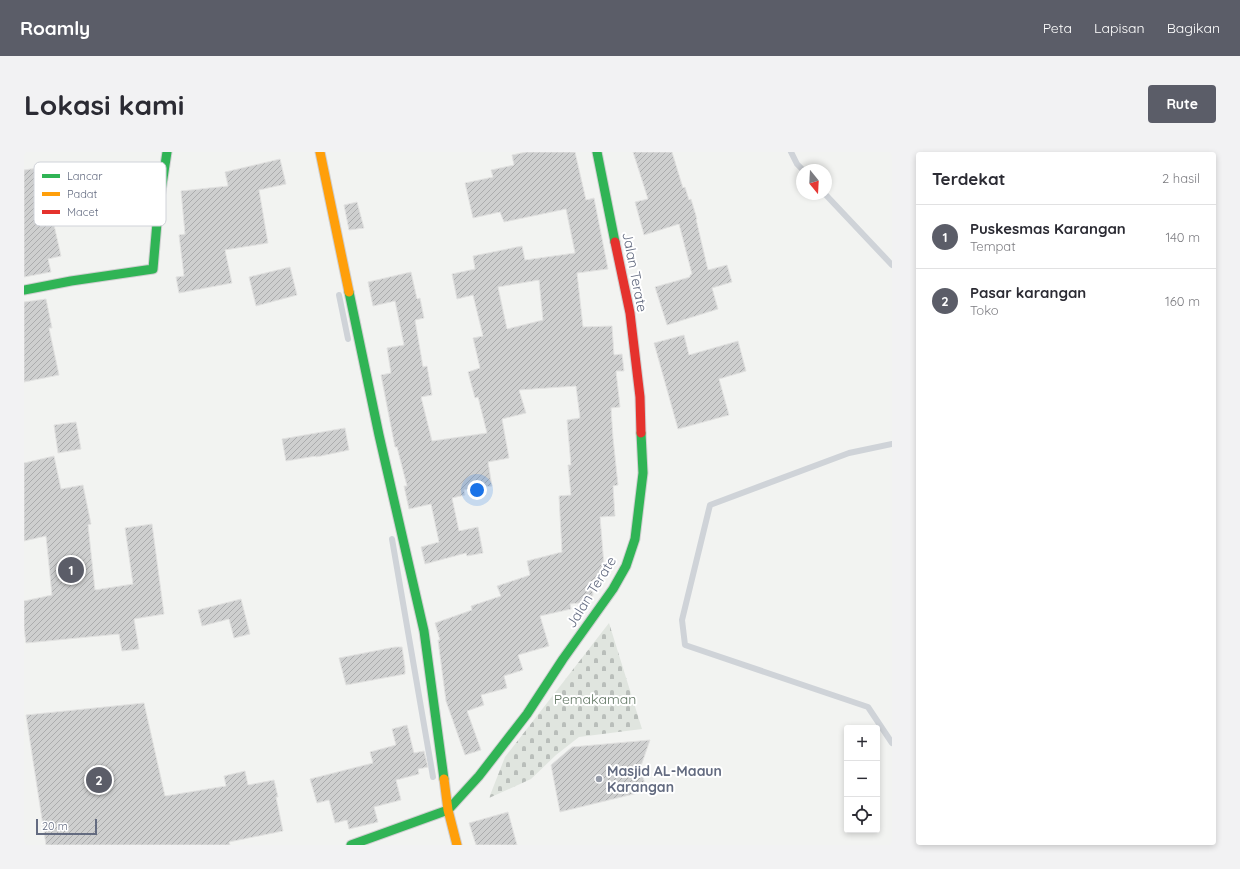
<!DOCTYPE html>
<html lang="id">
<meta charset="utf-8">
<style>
:root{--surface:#fff;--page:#f2f2f3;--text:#2b2b33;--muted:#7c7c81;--line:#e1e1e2;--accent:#5b5d68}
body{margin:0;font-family:Quicksand,sans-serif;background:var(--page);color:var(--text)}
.controls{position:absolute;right:12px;bottom:12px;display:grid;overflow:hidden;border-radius:4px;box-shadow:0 2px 6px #0003}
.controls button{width:36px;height:36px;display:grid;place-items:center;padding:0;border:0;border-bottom:1px solid var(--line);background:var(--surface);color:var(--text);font:20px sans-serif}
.compass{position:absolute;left:772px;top:12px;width:36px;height:36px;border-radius:50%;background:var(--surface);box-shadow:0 2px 6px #0003;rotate:162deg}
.scale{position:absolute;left:12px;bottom:10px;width:61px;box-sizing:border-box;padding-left:4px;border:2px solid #636b80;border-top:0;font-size:11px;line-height:14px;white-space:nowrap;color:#636b80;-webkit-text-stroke:3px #fff;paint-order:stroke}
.you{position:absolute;left:453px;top:338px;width:14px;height:14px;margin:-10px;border:3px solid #fff;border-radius:50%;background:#1a73e8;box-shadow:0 0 0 6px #1a73e833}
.badge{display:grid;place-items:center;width:26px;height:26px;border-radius:50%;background:var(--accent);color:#fff;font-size:13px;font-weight:700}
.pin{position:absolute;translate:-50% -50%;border:2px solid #fff;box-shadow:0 1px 4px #0006}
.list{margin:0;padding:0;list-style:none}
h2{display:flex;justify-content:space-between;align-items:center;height:52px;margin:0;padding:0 16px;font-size:17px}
h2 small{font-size:13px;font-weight:400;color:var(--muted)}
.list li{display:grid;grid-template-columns:26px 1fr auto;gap:12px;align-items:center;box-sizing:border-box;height:64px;padding:0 16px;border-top:1px solid var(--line)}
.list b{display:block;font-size:15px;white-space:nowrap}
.list p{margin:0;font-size:13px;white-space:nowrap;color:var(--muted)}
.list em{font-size:13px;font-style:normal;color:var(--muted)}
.icon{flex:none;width:22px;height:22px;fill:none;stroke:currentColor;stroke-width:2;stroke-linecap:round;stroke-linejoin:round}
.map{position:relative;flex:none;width:868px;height:693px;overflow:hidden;border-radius:4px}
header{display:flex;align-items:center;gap:24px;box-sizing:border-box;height:56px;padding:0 20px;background:var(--accent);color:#fff}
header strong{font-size:19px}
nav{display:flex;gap:22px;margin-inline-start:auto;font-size:14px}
.intro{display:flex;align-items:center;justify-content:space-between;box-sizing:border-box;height:96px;padding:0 24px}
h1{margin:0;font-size:28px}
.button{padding:10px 18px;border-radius:4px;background:var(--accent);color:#fff;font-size:14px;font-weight:700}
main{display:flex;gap:24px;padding:0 24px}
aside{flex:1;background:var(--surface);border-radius:4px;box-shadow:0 2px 6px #0003}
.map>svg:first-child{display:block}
.cemetery{fill:url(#cemetery-stones)}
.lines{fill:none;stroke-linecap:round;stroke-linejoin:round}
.stream{stroke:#cfd3d8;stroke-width:6}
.building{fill:url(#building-hatch);stroke:#e2e2e1;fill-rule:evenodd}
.fast-casing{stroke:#cfcfd0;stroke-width:11}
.slow-casing{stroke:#cfcfd0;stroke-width:11}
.jam-casing{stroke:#cfcfd0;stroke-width:11}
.fast{stroke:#30b455;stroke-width:9}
.slow{stroke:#ff9f0a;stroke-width:9}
.jam{stroke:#e5322d;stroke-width:9}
.poi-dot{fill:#959ba8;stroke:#fff;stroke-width:1.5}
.labels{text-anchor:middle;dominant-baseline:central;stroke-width:4;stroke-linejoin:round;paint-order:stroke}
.street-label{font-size:14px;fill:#636b80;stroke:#fff}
.park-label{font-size:14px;fill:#627764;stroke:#fff}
.poi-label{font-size:14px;font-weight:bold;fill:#636b80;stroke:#fff;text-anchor:start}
.key{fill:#fff;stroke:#d0d3d9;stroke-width:1}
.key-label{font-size:11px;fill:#636b80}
</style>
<header>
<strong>Roamly</strong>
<nav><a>Peta</a><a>Lapisan</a><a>Bagikan</a></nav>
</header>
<div class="intro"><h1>Lokasi kami</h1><a class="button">Rute</a></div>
<main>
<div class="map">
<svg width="868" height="693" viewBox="0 0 868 693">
<defs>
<pattern id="cemetery-stones" width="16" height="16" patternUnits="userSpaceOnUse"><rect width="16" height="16" fill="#e0e5df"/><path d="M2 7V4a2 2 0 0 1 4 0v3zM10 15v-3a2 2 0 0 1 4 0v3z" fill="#b9beba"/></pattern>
<pattern id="building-hatch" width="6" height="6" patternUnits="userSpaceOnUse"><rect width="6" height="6" fill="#cecfcf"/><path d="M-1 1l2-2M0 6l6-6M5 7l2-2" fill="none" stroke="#abacad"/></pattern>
</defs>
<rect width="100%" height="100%" fill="#f2f3f1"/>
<path class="cemetery" d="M 585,471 L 618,577 L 555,585 L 532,603 L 507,627 L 465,646 L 481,605 Z"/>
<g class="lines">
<path class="stream" d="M 767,0 L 773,12 L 779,18
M 801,42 L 868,113
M 315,143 L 324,187
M 868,292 L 825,301 L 686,353 L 658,468 L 661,493 L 844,555 L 868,591
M 368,387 L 409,625"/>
</g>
<path class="building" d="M 502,0 L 551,0 L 562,48 L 570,46 L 584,117 L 553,121 L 559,175 L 588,174 L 590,203 L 598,202 L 600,219 L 592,219 L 596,255 L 587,256 L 589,286 L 594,333 L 589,334 L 591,364 L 576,365 L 581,425 L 580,428 L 568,429 L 569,443 L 564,450 L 546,452 L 547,457 L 516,464 L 525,494 L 494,503 L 499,518 L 480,524 L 483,536 L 457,543 L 460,553 L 443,559 L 457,598 L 441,603 L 422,549 L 414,488 L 416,488 L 411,471 L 448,458 L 447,454 L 477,444 L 473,434 L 506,423 L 503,409 L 538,400 L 535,344 L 547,343 L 544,313 L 547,313 L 543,268 L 556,266 L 552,234 L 495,238 L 502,261 L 478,267 L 485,306 L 464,310 L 468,334 L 440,338 L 441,343 L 428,346 L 435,379 L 454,375 L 459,401 L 443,404 L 442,401 L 401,412 L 397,395 L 415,390 L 407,352 L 385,357 L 380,334 L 383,334 L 373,295 L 371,295 L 357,223 L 367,221 L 363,196 L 380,193 L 371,149 L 349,154 L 344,130 L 387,120 L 393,147 L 396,146 L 400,166 L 391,168 L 399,215 L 403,214 L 408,243 L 397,245 L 408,289 L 463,281 L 454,245 L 451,246 L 444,220 L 456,216 L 449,186 L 459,184 L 449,143 L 433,147 L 428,122 L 451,117 L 449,104 L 498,94 L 501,108 L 551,101 L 542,57 L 480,70 L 476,60 L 449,66 L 441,31 L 469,25 L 467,18 L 490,13 L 488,3 ZM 515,128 L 519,168 L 483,177 L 474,135 Z
M 609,0 L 648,0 L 659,36 L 661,35 L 665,48 L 667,47 L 673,67 L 672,67 L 684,118 L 703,113 L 708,130 L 688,136 L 694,157 L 643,173 L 631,135 L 666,125 L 666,123 L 668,122 L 655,72 L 620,83 L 611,50 L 624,47 Z
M 256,7 L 262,32 L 235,38 L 244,91 L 201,98 L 208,131 L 155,141 L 152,125 L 160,124 L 155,83 L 161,82 L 157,39 L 204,34 L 201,20 Z
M 21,15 L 25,42 L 23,42 L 37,104 L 24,107 L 27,120 L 0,125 L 0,18 Z
M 333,50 L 340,76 L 325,78 L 320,53 Z
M 266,115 L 273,143 L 232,154 L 225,125 Z
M 22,147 L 28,176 L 25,176 L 35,223 L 0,230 L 0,150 Z
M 660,183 L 665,203 L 714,189 L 722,219 L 695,227 L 705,263 L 654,277 L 630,191 Z
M 52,270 L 57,297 L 34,301 L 30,273 Z
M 321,276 L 325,298 L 292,305 L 292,304 L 262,309 L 258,287 Z
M 30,304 L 37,337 L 59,333 L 67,372 L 64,373 L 71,438 L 109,432 L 101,376 L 128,372 L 140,462 L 110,467 L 115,497 L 98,499 L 95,482 L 2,491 L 0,476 L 0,449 L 28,443 L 22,384 L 0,389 L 0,311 Z
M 217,447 L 226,482 L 210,486 L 205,467 L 178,474 L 174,458 Z
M 371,495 L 378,495 L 381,515 L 381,522 L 322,533 L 315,506 Z
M 120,551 L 141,644 L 202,634 L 200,624 L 221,619 L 224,633 L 250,628 L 254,645 L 252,645 L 259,679 L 205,690 L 206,693 L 22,693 L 2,563 Z
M 383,573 L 390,601 L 400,599 L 404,615 L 394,617 L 395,622 L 372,628 L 377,648 L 350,655 L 354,670 L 325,677 L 323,668 L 311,671 L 305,648 L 293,651 L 286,627 L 349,611 L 346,600 L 372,593 L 368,577 Z
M 626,588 L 617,614 L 622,639 L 536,660 L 527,613 L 548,595 Z
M 484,660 L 493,693 L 452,693 L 445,671 Z"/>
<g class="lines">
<defs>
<path id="fast" d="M 573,0 L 591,90
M 0,138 L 47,129 L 129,117 L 134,59 L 143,0
M 325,140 L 355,283 L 400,479 L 420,627
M 327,693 L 424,658 L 455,624 L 503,562 L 539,507 L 589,437 L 602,414 L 611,387 L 619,321 L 617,281"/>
<path id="slow" d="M 296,0 L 325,140
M 420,627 L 424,658 L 433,693"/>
<path id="jam" d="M 591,90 L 606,161 L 616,245 L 617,281"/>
</defs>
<use href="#fast" class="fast-casing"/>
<use href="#slow" class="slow-casing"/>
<use href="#jam" class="jam-casing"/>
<use href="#fast" class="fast"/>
<use href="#slow" class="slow"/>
<use href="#jam" class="jam"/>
</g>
<circle class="poi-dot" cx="575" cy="627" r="4"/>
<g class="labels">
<g class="street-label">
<text transform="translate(611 120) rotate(79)">Jalan Terate</text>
<text transform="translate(567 440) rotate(-58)">Jalan Terate</text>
</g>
<g class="park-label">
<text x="571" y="547">Pemakaman</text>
</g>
<g class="poi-label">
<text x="583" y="619">Masjid AL-Maaun<tspan x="583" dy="16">Karangan</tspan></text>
</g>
</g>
<rect x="10" y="10" width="132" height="64" rx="6" class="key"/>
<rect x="18" y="22" width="18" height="4" fill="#30b455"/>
<rect x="18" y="40" width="18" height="4" fill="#ff9f0a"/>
<rect x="18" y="58" width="18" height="4" fill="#e5322d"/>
<g class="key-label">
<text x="43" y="28">Lancar</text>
<text x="43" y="46">Padat</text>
<text x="43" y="64">Macet</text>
</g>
</svg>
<div class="controls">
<button>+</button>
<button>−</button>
<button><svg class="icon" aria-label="locate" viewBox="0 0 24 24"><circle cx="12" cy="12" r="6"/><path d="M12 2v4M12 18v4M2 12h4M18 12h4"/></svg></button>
</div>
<svg class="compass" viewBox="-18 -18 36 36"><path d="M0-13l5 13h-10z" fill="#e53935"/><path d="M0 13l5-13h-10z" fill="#7c7c81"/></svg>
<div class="scale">20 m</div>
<div class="you"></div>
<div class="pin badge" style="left:47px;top:418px">1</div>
<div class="pin badge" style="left:75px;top:628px">2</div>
</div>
<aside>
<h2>Terdekat<small>2 hasil</small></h2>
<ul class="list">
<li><span class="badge">1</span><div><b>Puskesmas Karangan</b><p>Tempat</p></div><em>140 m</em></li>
<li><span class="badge">2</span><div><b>Pasar karangan</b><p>Toko</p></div><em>160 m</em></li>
</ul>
</aside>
</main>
